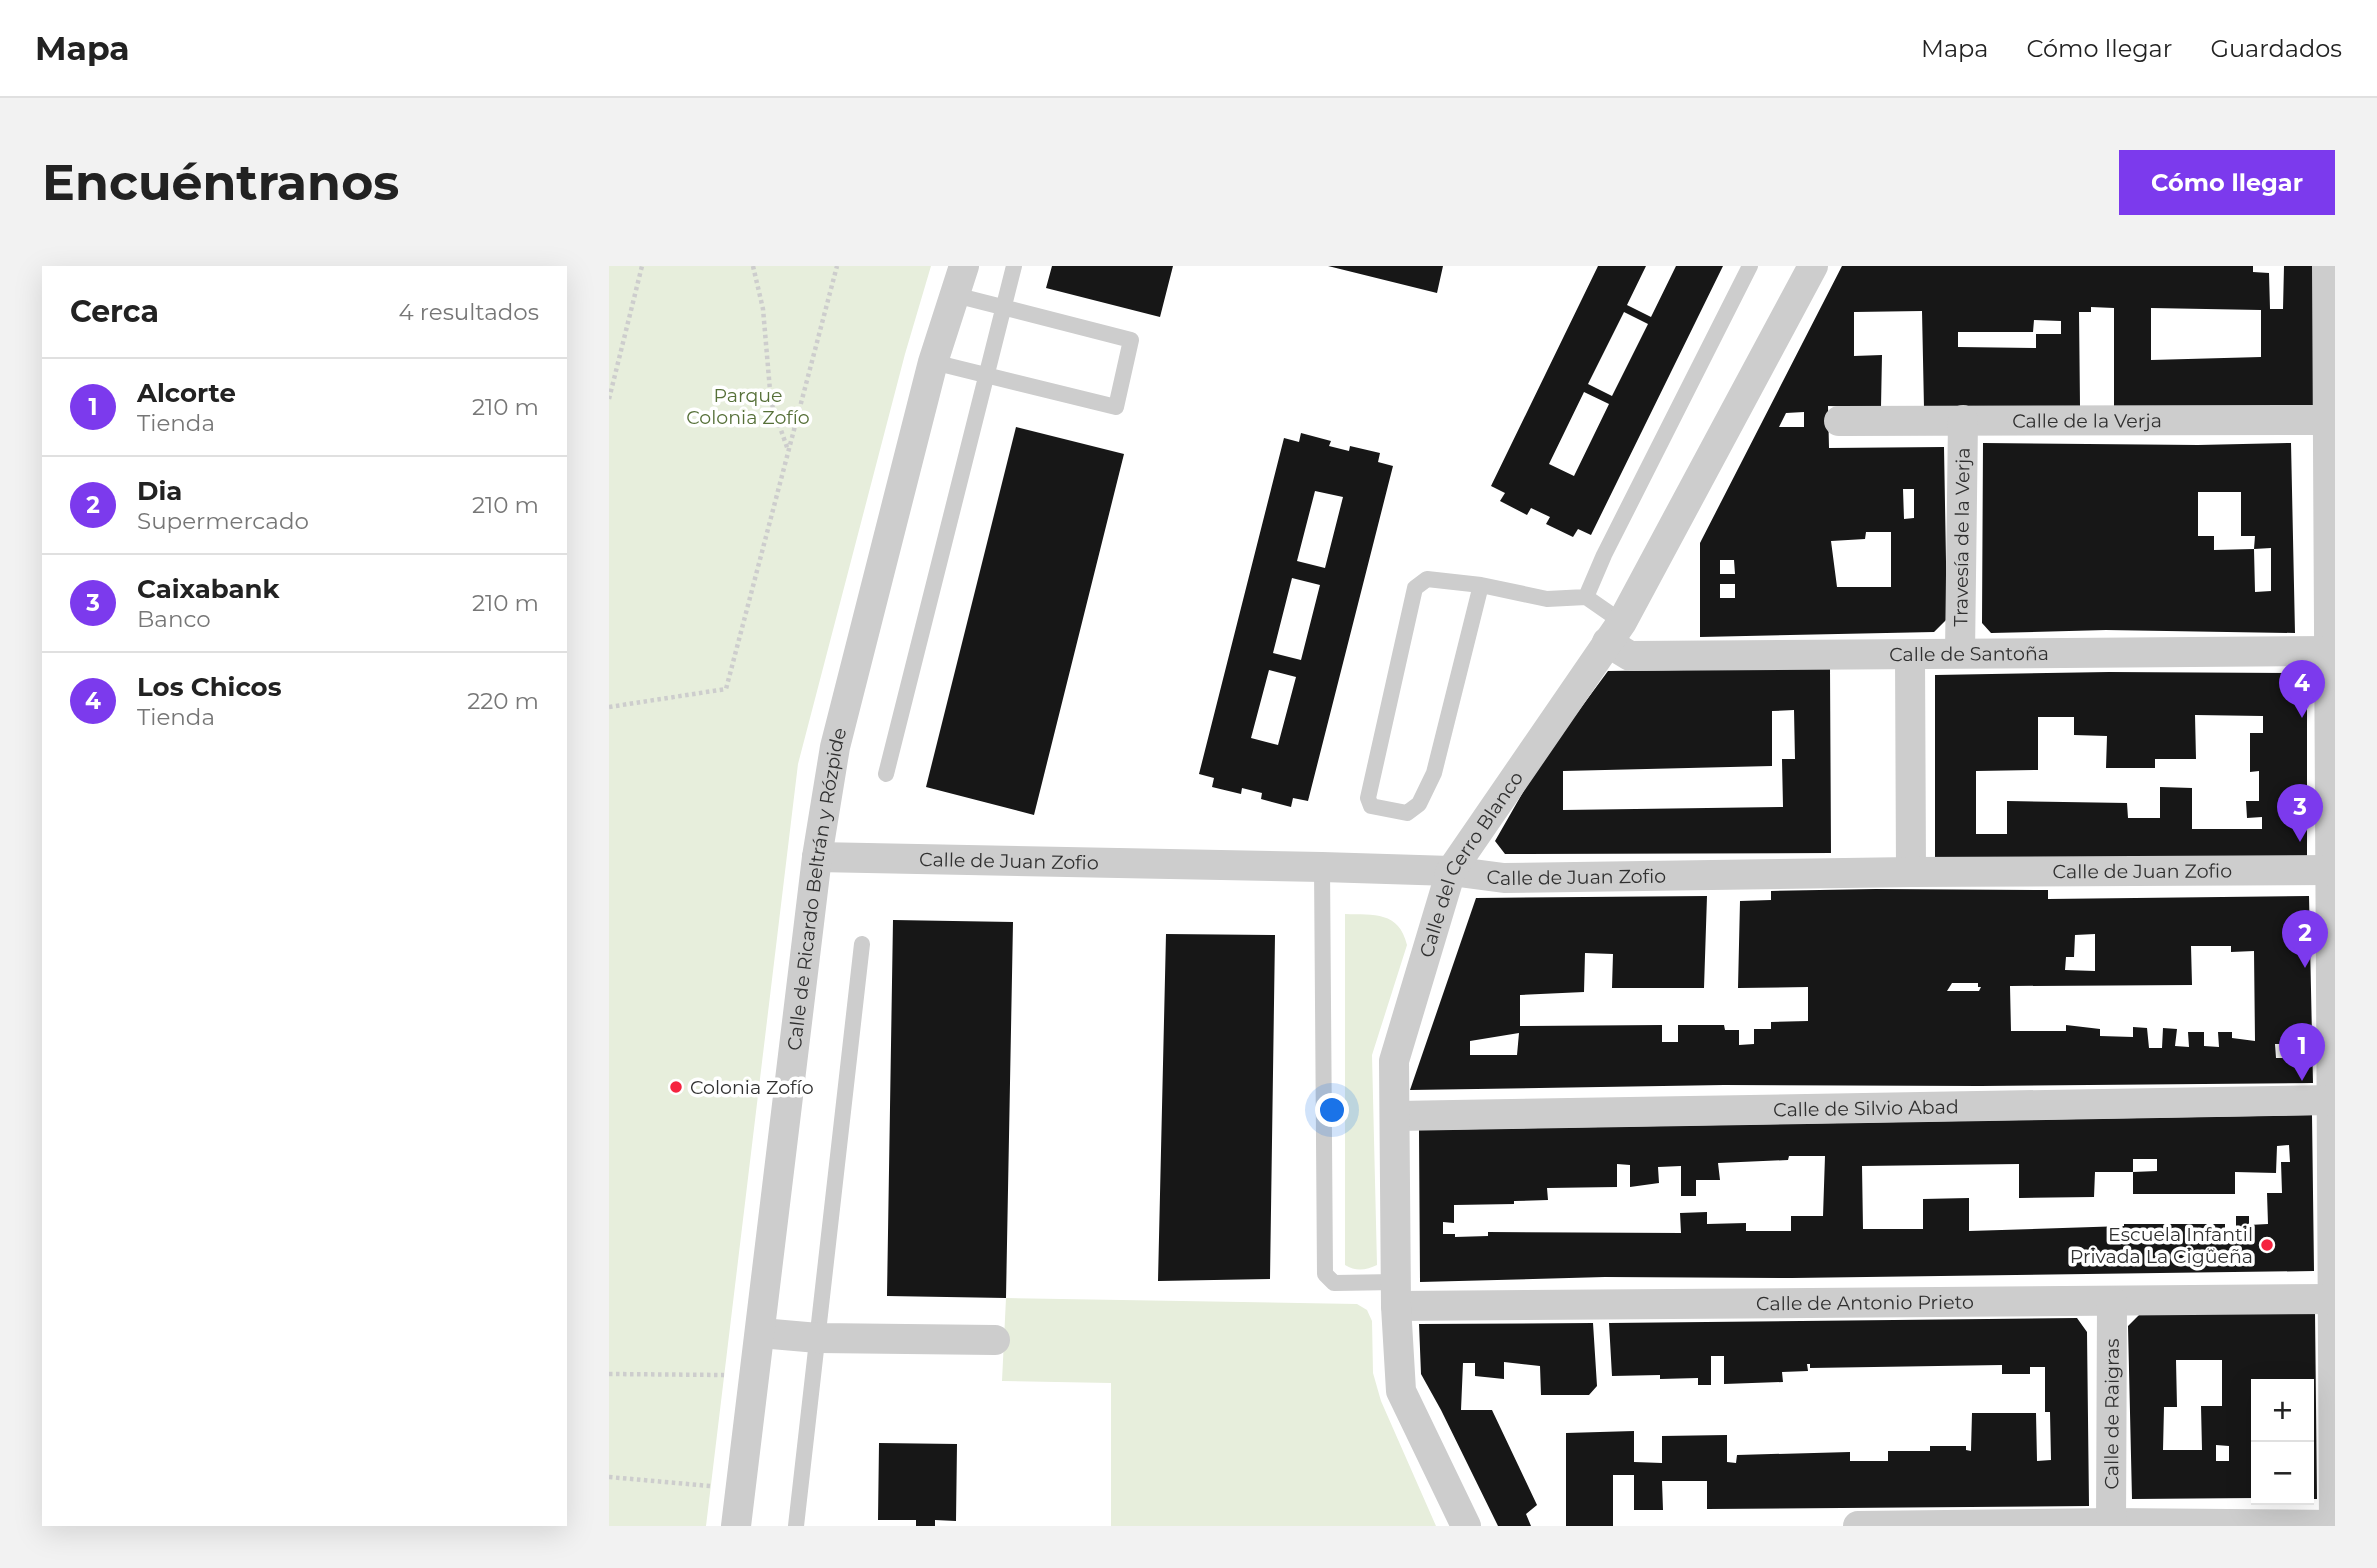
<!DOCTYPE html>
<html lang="es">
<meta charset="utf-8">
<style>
:root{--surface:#fff;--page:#f2f2f2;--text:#222;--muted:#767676;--line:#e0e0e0;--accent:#7c3aed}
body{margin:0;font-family:Montserrat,sans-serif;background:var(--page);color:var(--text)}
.controls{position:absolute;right:21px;bottom:21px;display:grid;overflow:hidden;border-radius:0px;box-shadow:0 7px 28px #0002}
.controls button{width:63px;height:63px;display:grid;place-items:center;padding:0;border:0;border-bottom:2px solid var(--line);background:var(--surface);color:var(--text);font:35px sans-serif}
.you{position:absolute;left:724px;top:845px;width:24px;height:24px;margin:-18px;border:5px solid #fff;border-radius:50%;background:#1a73e8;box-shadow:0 0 0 10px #1a73e833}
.badge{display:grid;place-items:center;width:46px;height:46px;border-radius:50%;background:var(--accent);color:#fff;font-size:23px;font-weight:700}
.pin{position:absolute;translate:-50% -58px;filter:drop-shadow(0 2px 4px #0008)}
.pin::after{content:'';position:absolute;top:37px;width:24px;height:21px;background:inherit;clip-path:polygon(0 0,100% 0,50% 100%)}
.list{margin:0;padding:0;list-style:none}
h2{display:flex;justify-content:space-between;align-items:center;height:91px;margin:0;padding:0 28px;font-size:30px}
h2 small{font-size:23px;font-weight:400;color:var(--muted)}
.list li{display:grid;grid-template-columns:46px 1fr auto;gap:21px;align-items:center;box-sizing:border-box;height:98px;padding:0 28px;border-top:2px solid var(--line)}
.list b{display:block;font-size:26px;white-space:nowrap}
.list p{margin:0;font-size:23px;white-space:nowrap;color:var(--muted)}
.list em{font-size:23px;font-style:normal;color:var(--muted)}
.map{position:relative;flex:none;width:1726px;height:1260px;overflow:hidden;border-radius:0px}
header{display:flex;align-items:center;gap:42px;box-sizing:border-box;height:98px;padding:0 35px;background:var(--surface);border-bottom:2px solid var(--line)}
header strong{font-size:33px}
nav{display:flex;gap:38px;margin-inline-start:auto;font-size:24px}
.intro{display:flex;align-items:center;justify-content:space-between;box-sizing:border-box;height:168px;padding:0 42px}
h1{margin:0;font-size:49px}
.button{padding:18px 32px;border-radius:0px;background:var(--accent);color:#fff;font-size:24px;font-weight:700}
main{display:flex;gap:42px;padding:0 42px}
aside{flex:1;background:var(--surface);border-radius:0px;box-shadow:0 7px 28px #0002}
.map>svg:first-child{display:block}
.green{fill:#e7eedc}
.building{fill:#171717;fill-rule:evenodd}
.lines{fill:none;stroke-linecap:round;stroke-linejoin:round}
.path{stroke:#cdcdcd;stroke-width:4.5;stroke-dasharray:3.5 3.5;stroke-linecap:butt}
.lane{stroke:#cdcdcd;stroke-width:16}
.street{stroke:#cdcdcd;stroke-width:30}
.poi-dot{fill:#f5233f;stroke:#fff;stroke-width:2.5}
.labels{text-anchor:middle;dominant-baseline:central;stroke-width:7;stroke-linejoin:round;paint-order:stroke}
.park-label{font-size:19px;fill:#567038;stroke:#fff}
.street-label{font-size:19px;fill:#303030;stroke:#fff}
.poi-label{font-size:19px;fill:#303030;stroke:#fff;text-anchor:start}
</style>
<header>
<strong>Mapa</strong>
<nav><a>Mapa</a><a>Cómo llegar</a><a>Guardados</a></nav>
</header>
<div class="intro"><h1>Encuéntranos</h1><a class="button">Cómo llegar</a></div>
<main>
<aside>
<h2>Cerca<small>4 resultados</small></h2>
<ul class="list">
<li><span class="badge">1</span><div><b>Alcorte</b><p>Tienda</p></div><em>210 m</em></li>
<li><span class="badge">2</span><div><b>Dia</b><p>Supermercado</p></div><em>210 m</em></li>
<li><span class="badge">3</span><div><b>Caixabank</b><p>Banco</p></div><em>210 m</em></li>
<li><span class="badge">4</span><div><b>Los Chicos</b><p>Tienda</p></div><em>220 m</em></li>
</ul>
</aside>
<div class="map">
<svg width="1726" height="1260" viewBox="0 0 1726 1260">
<rect width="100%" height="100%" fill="#fff"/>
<path class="green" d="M 0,0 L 322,0 L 296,88 L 189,498 L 97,1260 L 0,1260 Z
M 736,648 C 765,649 790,645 798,679 L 763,789 L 768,999 C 758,1004 747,1006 736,999 Z
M 397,1032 L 748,1038 L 758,1044 L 763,1055 L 764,1107 L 772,1135 L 827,1260 L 502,1260 L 502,1117 L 393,1115 Z"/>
<path class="building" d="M 443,0 L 564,0 L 551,51 L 437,22 Z
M 719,0 L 834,0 L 828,27 Z
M 989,0 L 1037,0 L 1018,39 L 1042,51 L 1067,0 L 1114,0 L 982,269 L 969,263 L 964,271 L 937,258 L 941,251 L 922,242 L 918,249 L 891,235 L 896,227 L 882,220 ZM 1015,46 L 1039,58 L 1003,130 L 979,118 ZM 975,126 L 1000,138 L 965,210 L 940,198 Z
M 1233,0 L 1644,0 L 1644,6 L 1660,7 L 1661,43 L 1674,43 L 1675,0 L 1704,0 L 1706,140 L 1505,140 L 1505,42 L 1482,41 L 1482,46 L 1470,46 L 1471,140 L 1315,142 L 1313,45 L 1245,46 L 1245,90 L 1273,89 L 1272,141 L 1219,140 L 1220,182 L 1335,181 L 1338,353 L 1325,366 L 1091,371 L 1091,277 ZM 1542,42 L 1652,44 L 1652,91 L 1542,94 ZM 1425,54 L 1452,55 L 1452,68 L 1427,68 L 1427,82 L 1349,81 L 1349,66 L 1424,66 ZM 1195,146 L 1195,161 L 1170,161 L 1177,147 ZM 1294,223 L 1305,223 L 1305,252 L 1295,253 ZM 1257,266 L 1282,266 L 1282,321 L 1228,321 L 1222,275 L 1256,273 ZM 1111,294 L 1125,294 L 1126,308 L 1111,308 ZM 1111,318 L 1126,318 L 1126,332 L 1111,332 Z
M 407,161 L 515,188 L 425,549 L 317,521 Z
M 692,167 L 722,175 L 720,180 L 740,185 L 741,180 L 771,187 L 769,196 L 784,200 L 699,535 L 684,532 L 682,541 L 652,533 L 653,527 L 633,522 L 632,528 L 603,521 L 605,512 L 590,508 L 675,172 L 690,176 ZM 706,225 L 734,231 L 716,302 L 688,295 ZM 683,312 L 711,319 L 692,394 L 664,387 ZM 660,404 L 687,411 L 669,479 L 642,472 Z
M 1374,177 L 1589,179 L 1682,177 L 1686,367 L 1497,364 L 1382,367 L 1373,357 ZM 1589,226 L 1632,226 L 1632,270 L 1646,270 L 1645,283 L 1662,282 L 1662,325 L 1646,326 L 1645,283 L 1605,284 L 1605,270 L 1589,270 Z
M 1221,402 L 1222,587 L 896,588 L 886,575 L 929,500 L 999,405 ZM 1185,444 L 1186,493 L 1173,493 L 1174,541 L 954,544 L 954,505 L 1163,500 L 1163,445 Z
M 1500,406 L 1685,407 L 1698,421 L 1698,596 L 1326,597 L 1326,409 ZM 1586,449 L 1654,450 L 1654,467 L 1641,467 L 1641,506 L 1650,505 L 1650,535 L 1637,535 L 1638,552 L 1653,551 L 1653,563 L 1583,563 L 1583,522 L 1551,521 L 1551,552 L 1519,552 L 1518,537 L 1398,535 L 1398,568 L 1367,568 L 1367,505 L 1429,504 L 1429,451 L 1465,451 L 1465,469 L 1498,470 L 1497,502 L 1546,502 L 1546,493 L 1587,493 Z
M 1267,623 L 1439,624 L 1439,633 L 1700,630 L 1704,817 L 1371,820 L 1115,819 L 801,824 L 867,632 L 1098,630 L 1095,722 L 1003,722 L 1004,688 L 976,687 L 975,726 L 911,729 L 911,760 L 1053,759 L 1053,776 L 1069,776 L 1069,759 L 1115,759 L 1116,764 L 1130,764 L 1130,779 L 1145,778 L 1145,763 L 1162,763 L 1162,756 L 1199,755 L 1199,721 L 1129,722 L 1131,635 L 1162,634 L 1162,625 ZM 1486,668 L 1486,705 L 1456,704 L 1457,691 L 1465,691 L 1466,669 ZM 1582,680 L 1622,680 L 1622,686 L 1645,685 L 1646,775 L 1623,772 L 1623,766 L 1609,766 L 1610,781 L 1595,780 L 1595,766 L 1579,766 L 1580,781 L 1566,780 L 1568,763 L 1554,762 L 1553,782 L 1540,782 L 1538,762 L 1524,761 L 1524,771 L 1491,770 L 1491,763 L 1457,759 L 1457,765 L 1402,765 L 1401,720 L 1583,719 ZM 1343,717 L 1369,717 L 1369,721 L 1372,721 L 1370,725 L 1338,725 ZM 910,767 L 908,789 L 861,789 L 861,775 ZM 1666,778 L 1680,778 L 1681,792 L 1667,792 Z
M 284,654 L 404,656 L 397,1032 L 278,1030 Z
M 557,668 L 666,669 L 661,1013 L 549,1015 Z
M 1703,849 L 1705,1005 L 1183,1012 L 996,1011 L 811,1016 L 810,864 ZM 1680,879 L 1681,896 L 1672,896 L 1673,927 L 1658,927 L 1659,958 L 1640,959 L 1640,950 L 1627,950 L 1627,967 L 1623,972 L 1616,971 L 1616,958 L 1515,958 L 1515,960 L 1360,965 L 1360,932 L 1314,933 L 1314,963 L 1254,963 L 1253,900 L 1410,898 L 1410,932 L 1485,931 L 1486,906 L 1524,906 L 1524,928 L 1626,928 L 1626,906 L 1667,907 L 1668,880 ZM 1180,890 L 1216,890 L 1214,950 L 1182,950 L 1182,965 L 1137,965 L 1137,957 L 1098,958 L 1098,946 L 1071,947 L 1072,967 L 879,966 L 879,970 L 846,971 L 846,968 L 834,968 L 834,956 L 845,957 L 845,939 L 905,938 L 905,935 L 939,934 L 938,922 L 1008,921 L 1008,898 L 1021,899 L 1021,921 L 1050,917 L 1049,901 L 1072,900 L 1072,930 L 1087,930 L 1087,914 L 1111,914 L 1109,897 L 1179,894 ZM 1524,893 L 1548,893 L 1548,905 L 1524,906 Z
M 1533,1046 L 1706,1046 L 1708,1233 L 1700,1233 L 1700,1118 L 1647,1118 L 1647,1232 L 1523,1233 L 1519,1060 ZM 1567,1094 L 1613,1094 L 1613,1140 L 1592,1140 L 1593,1184 L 1554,1184 L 1555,1141 L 1568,1141 ZM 1607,1179 L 1620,1180 L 1620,1195 L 1607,1195 Z
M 1468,1052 L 1478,1066 L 1480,1240 L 1098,1243 L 1098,1215 L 1053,1215 L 1054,1244 L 1025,1244 L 1025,1209 L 1004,1209 L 1004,1260 L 957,1260 L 957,1167 L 1025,1165 L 1025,1196 L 1053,1197 L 1053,1170 L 1118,1169 L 1118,1196 L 1127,1197 L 1128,1189 L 1241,1186 L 1241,1195 L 1279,1195 L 1279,1185 L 1321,1185 L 1321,1180 L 1357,1180 L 1357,1184 L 1362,1185 L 1363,1147 L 1427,1147 L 1428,1195 L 1442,1194 L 1441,1146 L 1436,1146 L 1436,1101 L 1421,1101 L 1421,1108 L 1393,1108 L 1393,1099 L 1201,1102 L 1201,1098 L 1198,1098 L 1199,1105 L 1173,1106 L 1174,1116 L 1115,1118 L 1115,1090 L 1102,1090 L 1102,1119 L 1089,1119 L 1089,1112 L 1051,1113 L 1051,1109 L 1003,1110 L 1000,1057 Z
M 984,1057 L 988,1120 L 980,1129 L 932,1129 L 931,1100 L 895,1096 L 895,1113 L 866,1110 L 866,1097 L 854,1097 L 852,1144 L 883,1144 L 928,1239 L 917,1248 L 922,1260 L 889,1260 L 832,1144 L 812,1108 L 810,1058 Z
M 270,1177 L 348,1178 L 347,1255 L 326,1254 L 326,1260 L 307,1260 L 307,1254 L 269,1254 Z"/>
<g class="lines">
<path class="path" d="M 144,0 L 154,43 L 162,136 L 179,184
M 0,133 L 33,0
M 0,441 L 117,423 L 228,0
M 0,1108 L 115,1109
M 0,1211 L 101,1220"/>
<path class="lane" d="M 324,96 L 507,141 L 522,74 L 346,29
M 872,319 L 825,507 L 810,538 L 798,547 L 762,540 L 759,532 L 806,322 L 818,313 L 872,319 L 938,333 L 977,331
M 1013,356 L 977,331 L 995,289 L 1141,0
M 277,508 L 405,0
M 713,601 L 716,1008 L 725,1017 L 787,1016
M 187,1260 L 253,678"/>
<g class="street">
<path d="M 1718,0 L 1725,1260"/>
<path id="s1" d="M 1230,155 L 1726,154"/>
<path id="s2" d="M 998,376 L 1021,390 L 1726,385"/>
<path id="s3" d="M 1351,387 L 1354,154"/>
<path d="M 1301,389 L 1302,606"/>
<path id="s4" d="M 208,591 L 713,601 L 842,605 L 895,612 L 1302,606 L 1726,604"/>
<path id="s5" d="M 786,850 L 1726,834"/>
<path id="s6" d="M 787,1040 L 1726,1033"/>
<path d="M 152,1067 L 209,1072 L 386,1074"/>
<path id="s7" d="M 127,1260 L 208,591 L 226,481 L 324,96 L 355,0"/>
<path id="s8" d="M 857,1260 L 792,1125 L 787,1040 L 785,795 L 842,605 L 1013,356 L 1204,0"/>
<path d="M 1249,1260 L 1502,1257 L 1726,1259"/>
<path id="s9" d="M 1502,1260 L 1503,1035"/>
</g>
</g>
<g class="poi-dot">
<circle cx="67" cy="821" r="7"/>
<circle cx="1658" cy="979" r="7"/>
</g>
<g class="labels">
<g class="park-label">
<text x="139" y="129">Parque<tspan x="139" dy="22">Colonia Zofío</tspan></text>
</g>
<g class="street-label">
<text stroke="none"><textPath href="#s1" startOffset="248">Calle de la Verja</textPath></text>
<text stroke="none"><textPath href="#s3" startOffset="116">Travesía de la Verja</textPath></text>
<text stroke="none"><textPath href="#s2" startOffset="366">Calle de Santoña</textPath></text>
<text stroke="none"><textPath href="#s4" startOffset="192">Calle de Juan Zofio</textPath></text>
<text stroke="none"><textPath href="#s8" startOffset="693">Calle del Cerro Blanco</textPath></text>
<text stroke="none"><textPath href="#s4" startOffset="1326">Calle de Juan Zofio</textPath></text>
<text stroke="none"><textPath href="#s4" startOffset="760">Calle de Juan Zofio</textPath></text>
<text stroke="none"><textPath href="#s7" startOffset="642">Calle de Ricardo Beltrán y Rózpide</textPath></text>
<text stroke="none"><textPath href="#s5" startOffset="471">Calle de Silvio Abad</textPath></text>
<text stroke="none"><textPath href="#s6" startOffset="469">Calle de Antonio Prieto</textPath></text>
<text stroke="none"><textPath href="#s9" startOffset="112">Calle de Raigras</textPath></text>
</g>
<g class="poi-label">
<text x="81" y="821">Colonia Zofío</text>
<text x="1644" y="968" text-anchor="end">Escuela Infantil<tspan x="1644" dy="22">Privada La Cigüeña</tspan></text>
</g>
</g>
</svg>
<div class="controls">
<button>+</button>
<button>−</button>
</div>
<div class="you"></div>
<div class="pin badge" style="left:1693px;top:815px">1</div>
<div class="pin badge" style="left:1696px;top:702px">2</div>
<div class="pin badge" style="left:1691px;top:576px">3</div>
<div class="pin badge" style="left:1693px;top:452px">4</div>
</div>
</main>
